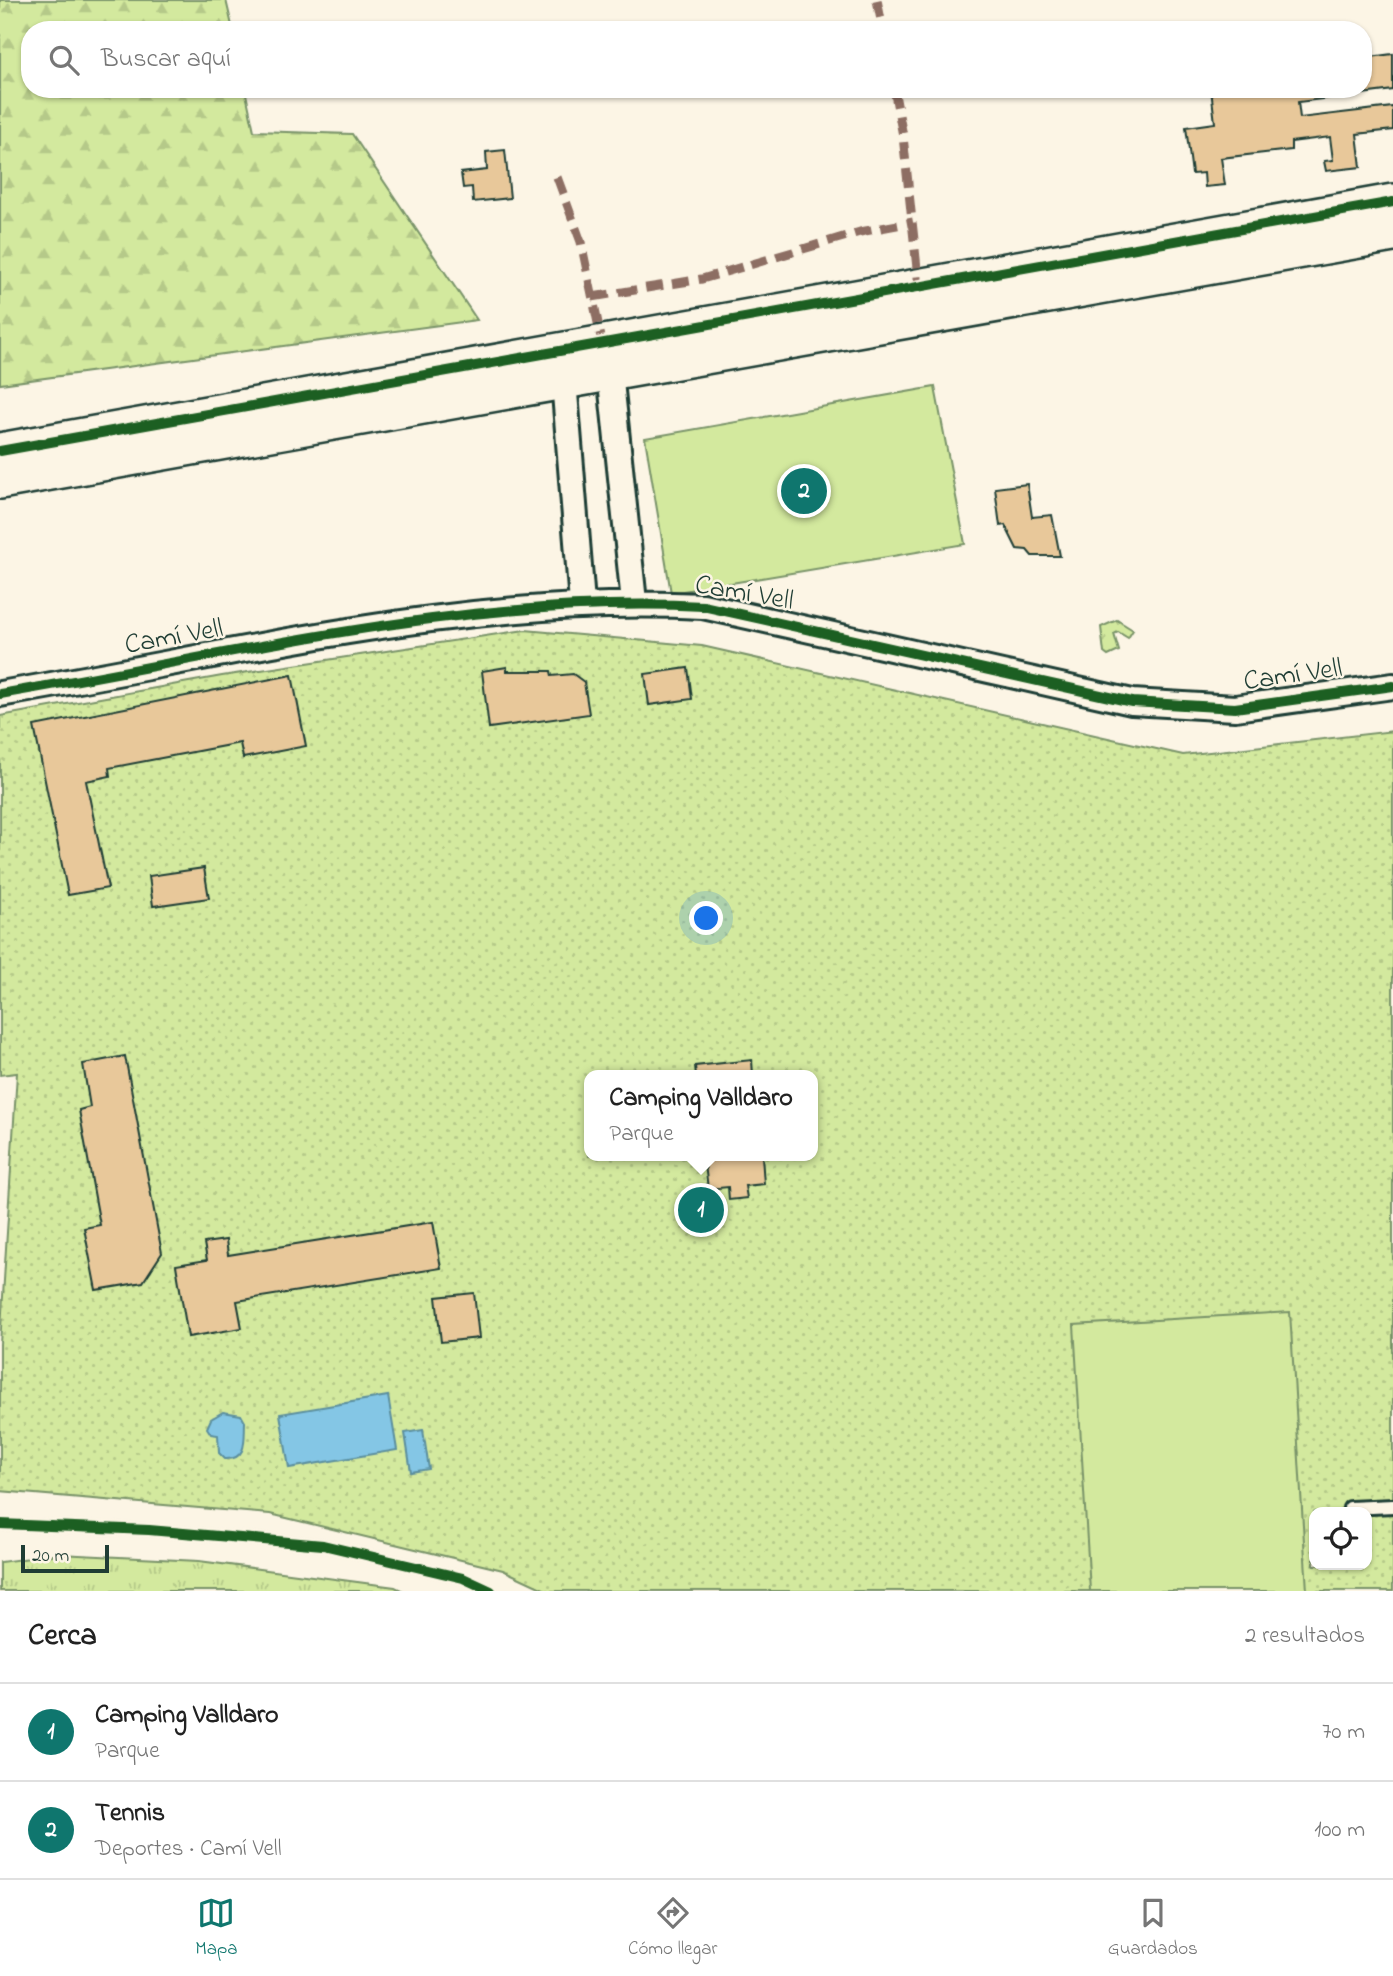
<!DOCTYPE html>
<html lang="es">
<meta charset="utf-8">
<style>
:root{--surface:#fff;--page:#f2f2f2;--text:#222;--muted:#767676;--line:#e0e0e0;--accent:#0f766e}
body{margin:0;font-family:"Indie Flower",sans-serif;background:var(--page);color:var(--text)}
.controls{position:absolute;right:21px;bottom:21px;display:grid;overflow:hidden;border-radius:14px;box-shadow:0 2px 5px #0004}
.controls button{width:63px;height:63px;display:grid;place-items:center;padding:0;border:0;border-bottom:2px solid var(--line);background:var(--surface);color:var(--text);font:35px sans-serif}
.scale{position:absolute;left:21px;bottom:18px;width:88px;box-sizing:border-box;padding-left:7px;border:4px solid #1f3d34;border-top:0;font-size:19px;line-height:24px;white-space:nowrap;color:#1f3d34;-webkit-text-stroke:5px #fcf5e5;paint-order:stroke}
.you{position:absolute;left:707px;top:919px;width:24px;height:24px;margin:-18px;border:5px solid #fff;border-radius:50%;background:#1a73e8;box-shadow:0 0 0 10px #1a73e833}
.badge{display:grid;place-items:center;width:46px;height:46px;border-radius:50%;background:var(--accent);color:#fff;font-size:23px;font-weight:700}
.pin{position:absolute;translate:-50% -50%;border:4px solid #fff;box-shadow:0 2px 7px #0006}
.popup{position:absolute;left:584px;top:1070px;width:234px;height:91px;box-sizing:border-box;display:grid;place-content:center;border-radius:14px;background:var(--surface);filter:drop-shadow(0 2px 5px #0005);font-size:23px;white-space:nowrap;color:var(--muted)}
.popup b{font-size:26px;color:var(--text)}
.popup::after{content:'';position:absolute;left:50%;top:100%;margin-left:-14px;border:14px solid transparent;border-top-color:var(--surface)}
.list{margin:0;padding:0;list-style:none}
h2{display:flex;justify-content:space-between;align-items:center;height:91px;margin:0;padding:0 28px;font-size:30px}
h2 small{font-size:23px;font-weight:400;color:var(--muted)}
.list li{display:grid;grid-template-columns:46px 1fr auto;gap:21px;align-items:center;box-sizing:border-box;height:98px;padding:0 28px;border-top:2px solid var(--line)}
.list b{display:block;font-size:26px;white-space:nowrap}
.list p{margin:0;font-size:23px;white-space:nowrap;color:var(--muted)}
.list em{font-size:23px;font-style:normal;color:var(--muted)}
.icon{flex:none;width:38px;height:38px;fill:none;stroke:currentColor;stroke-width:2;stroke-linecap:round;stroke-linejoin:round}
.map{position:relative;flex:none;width:1393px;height:1591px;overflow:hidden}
.search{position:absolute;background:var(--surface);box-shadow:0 2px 5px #0004;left:21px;right:21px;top:21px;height:77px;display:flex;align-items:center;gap:18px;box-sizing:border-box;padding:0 24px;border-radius:28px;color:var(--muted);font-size:26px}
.sheet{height:287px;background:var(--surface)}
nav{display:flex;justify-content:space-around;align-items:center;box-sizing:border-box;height:98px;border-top:2px solid var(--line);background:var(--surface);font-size:19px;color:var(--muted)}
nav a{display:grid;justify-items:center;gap:4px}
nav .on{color:var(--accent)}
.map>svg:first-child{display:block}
.grass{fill:url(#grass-tufts);stroke:#799369;stroke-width:2}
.forest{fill:url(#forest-firs);stroke:#799369;stroke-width:2}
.park{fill:url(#park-dots);stroke:#799369;stroke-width:2;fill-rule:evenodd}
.pitch{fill:#d3e99e;stroke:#799369;stroke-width:2}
.water{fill:#84c6e5;stroke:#5c8f9e;stroke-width:2}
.building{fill:#e8c89a;stroke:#1f3d34;stroke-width:2}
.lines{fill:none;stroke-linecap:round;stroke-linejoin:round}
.lane-casing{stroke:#1f3d34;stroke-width:18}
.street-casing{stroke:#1f3d34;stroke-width:30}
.secondary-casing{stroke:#1f3d34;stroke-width:40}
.lane{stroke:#fcf5e5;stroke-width:12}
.street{stroke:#fcf5e5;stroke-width:24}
.secondary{stroke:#fcf5e5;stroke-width:35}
.quiet{stroke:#8d6e63;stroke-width:9;stroke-dasharray:18 9;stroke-linecap:butt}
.cycleway-casing{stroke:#fcf5e5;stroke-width:15}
.cycleway{stroke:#1b5e20;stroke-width:10}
.labels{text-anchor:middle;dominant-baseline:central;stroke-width:5;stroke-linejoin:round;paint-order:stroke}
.street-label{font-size:28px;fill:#1f3d34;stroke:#fcf5e5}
</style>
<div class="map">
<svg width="1393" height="1591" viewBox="0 0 1393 1591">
<defs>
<pattern id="grass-tufts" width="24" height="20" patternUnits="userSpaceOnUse" patternTransform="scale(1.75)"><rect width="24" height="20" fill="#d3e99e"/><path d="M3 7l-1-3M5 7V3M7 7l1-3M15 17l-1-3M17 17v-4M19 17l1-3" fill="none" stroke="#b5c989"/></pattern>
<pattern id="forest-firs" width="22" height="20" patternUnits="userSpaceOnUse" patternTransform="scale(1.75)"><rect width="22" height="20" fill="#d3e99e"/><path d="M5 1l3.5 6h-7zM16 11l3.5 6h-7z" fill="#b5c989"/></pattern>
<pattern id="park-dots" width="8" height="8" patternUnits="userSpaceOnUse" patternTransform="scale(1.75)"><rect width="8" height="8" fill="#d3e99e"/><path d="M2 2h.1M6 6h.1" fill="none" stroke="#b5c989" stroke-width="1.8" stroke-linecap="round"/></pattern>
</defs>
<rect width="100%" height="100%" fill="#fcf5e5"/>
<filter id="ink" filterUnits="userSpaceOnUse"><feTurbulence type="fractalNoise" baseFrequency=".0143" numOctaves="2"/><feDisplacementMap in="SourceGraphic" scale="14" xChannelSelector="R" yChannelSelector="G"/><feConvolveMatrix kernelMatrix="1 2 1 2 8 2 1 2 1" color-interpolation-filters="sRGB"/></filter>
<g filter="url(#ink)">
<path class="grass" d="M 1117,620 L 1133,630 L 1128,638 L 1118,632 L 1114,634 L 1119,651 L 1108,656 L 1104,653 L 1101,627 Z
M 59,1554 L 199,1561 L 395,1587 L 403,1591 L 0,1591 L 0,1562 Z"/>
<path class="forest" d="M 0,0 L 226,0 L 233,30 L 30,30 L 30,89 L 245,89 L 254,131 L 352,134 L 477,320 L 0,384 Z"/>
<path class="park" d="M 525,630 L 702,646 L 1183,755 L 1393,731 L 1393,1591 L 548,1591 L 503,1570 L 270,1514 L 0,1491 L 0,1344 L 17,1073 L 0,1075 L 0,716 L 222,676 ZM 589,1075 L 813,1075 L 813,1156 L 589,1156 ZM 1314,1512 L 1367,1512 L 1367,1565 L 1314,1565 Z"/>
<path class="pitch" d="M 935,387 L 965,544 L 671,593 L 645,438 Z
M 1290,1312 L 1307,1591 L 1090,1591 L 1074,1325 Z"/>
<path class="water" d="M 388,1396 L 397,1450 L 289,1468 L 280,1414 Z
M 223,1412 L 241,1415 L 245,1422 C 244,1439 248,1460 225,1459 L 219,1453 L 218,1435 L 211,1434 L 207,1428 L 211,1419 Z
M 423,1430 L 429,1469 L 411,1472 L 405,1433 Z"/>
<path class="building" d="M 1393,54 L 1393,90 L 1298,102 L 1300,118 L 1393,107 L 1393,130 L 1357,134 L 1361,167 L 1326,171 L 1324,161 L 1333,160 L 1330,137 L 1291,142 L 1291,150 L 1221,158 L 1225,185 L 1205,187 L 1204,173 L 1192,174 L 1186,127 L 1215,123 L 1211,89 L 1363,89 L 1363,58 Z
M 505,150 L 510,198 L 473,202 L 472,187 L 463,188 L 461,173 L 487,170 L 486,152 Z
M 1027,484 L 1032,517 L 1052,515 L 1060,556 L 1032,556 L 1027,550 L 1017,549 L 1005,525 L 1000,526 L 995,488 Z
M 507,667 L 507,671 L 551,671 L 552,676 L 573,674 L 584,682 L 589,714 L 489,728 L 482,671 Z
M 688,668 L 692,699 L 649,705 L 645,674 Z
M 292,675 L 306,746 L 243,758 L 240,743 L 109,768 L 110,776 L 86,781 L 108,888 L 68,895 L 34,726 Z
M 204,868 L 209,898 L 153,906 L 149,876 Z
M 125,1056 L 162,1253 L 143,1282 L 96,1290 L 84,1228 L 100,1225 L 79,1110 L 90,1107 L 83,1064 Z
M 752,1060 L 753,1075 L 696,1075 L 695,1066 Z
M 704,1156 L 762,1156 L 764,1184 L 745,1186 L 747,1198 L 729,1200 L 728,1187 L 708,1189 Z
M 433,1222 L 441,1268 L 237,1301 L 242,1328 L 188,1337 L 176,1265 L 207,1260 L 204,1243 L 226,1240 L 228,1255 Z
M 474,1293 L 479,1338 L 441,1342 L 436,1297 Z"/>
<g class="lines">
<defs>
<path id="lane" d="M 1350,1508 L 1393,1506"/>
<path id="street" d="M 610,372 L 634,602
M 564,381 L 582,603
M 0,694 C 233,655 464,594 703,606 L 1132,702 L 1235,708 L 1393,686"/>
<path id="secondary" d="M 0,451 L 1393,202
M 0,481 L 1393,234"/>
</defs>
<use href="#lane" class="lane-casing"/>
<use href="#street" class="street-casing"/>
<use href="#secondary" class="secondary-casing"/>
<use href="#lane" class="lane"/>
<use href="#street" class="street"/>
<use href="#secondary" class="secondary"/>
<path class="quiet" d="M 877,0 L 883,30
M 894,89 L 903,136 L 919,287
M 557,177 L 581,242 L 602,342
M 592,297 L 702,279 L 860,232 L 913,222"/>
<defs>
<path id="cycleway" d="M 0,451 L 1393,202
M 0,694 C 233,655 464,594 703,606 L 1132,702 L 1235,708 L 1393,686
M 0,1524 L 149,1530 L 323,1545 L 463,1578 L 491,1591"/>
</defs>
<use href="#cycleway" class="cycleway-casing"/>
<use href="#cycleway" class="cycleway"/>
</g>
</g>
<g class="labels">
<g class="street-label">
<text transform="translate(744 594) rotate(10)">Camí Vell</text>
<text transform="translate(174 638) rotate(-10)">Camí Vell</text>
<text transform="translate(1293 676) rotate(-8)">Camí Vell</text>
</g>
</g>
</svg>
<div class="controls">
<button><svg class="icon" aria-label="locate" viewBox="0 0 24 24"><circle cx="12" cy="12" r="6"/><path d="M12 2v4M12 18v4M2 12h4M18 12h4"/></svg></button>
</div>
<div class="scale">20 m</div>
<div class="you"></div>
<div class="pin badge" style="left:701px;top:1210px">1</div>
<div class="popup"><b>Camping Valldaro</b>Parque</div>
<div class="pin badge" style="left:804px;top:491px">2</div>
<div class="search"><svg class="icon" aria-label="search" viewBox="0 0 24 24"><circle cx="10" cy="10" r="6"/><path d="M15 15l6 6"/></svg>Buscar aquí</div>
</div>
<section class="sheet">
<h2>Cerca<small>2 resultados</small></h2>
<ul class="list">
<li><span class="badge">1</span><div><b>Camping Valldaro</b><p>Parque</p></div><em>70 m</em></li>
<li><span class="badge">2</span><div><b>Tennis</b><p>Deportes · Camí Vell</p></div><em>100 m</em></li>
</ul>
</section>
<nav>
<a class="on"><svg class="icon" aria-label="map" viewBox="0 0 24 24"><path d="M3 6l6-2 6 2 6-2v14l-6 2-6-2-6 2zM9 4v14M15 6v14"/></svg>Mapa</a>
<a><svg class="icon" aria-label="directions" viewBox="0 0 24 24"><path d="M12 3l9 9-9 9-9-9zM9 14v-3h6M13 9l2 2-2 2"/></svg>Cómo llegar</a>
<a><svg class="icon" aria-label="saved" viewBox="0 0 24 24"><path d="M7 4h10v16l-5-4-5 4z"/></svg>Guardados</a>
</nav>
